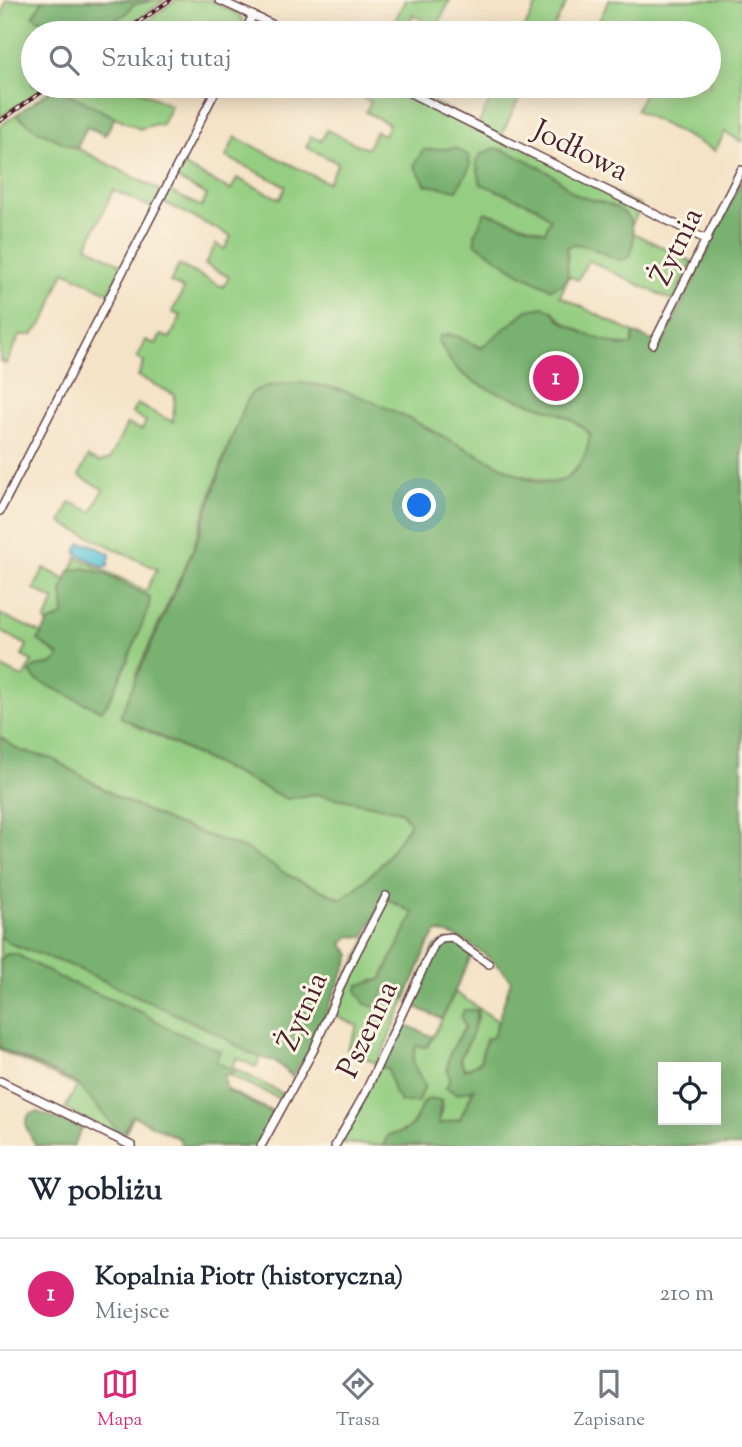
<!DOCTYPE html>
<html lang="pl">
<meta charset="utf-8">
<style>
:root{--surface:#fff;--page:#f2f2f3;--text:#1f2937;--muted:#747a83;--line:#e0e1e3;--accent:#db2777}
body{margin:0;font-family:"Sorts Mill Goudy",serif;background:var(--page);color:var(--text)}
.controls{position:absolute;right:21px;bottom:21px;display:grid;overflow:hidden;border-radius:0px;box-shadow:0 4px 18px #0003}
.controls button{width:63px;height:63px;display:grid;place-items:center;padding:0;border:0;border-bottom:2px solid var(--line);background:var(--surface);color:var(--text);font:35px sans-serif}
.you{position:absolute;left:420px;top:506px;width:24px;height:24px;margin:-18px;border:5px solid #fff;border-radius:50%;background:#1a73e8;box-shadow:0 0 0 10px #1a73e833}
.badge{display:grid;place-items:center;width:46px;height:46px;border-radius:50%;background:var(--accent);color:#fff;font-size:23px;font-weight:700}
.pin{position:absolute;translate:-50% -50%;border:4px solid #fff;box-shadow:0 2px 7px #0006}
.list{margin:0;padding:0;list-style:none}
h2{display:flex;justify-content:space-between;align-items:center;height:91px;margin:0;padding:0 28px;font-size:30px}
h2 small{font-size:23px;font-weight:400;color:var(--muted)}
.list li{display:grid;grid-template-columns:46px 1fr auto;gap:21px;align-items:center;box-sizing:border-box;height:112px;padding:0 28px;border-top:2px solid var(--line)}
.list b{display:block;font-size:26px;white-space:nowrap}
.list p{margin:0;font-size:23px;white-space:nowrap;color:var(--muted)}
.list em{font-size:23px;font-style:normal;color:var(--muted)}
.icon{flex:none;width:38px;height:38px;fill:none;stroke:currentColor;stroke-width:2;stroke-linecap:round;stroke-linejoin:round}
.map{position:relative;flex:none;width:742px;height:1146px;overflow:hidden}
.search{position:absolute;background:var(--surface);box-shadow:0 4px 18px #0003;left:21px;right:21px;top:21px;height:77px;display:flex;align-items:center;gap:18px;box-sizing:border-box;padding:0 24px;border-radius:38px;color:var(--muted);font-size:26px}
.sheet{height:203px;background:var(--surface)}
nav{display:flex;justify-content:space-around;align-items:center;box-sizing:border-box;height:98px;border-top:2px solid var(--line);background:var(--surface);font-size:19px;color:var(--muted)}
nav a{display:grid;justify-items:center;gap:4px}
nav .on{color:var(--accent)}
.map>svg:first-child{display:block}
.green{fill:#95ce82;stroke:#707656;stroke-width:2}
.forest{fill:#78b170;stroke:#61684e;stroke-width:2;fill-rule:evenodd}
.water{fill:#5dc5da;stroke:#547282;stroke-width:2}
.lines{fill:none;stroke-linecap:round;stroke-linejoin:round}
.minor-casing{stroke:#643c42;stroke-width:10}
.minor{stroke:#fff;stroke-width:7}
.rail-casing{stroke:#4a1f2b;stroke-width:4.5}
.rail{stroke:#fcf5e5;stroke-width:2;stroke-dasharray:5;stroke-linecap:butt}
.labels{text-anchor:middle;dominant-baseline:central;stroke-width:6;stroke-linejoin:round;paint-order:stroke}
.street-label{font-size:30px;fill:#4a1f2b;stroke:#fcf5e5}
</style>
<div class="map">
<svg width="742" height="1146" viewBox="0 0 742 1146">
<rect width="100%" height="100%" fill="#fcf5e5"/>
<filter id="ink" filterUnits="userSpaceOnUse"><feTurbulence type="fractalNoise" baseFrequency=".0143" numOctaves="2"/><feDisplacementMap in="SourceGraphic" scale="14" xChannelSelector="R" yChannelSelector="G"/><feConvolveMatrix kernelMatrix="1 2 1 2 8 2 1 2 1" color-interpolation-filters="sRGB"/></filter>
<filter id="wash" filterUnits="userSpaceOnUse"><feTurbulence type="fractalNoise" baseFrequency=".00686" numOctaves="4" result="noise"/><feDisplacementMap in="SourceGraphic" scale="28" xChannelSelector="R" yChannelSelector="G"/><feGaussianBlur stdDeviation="1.57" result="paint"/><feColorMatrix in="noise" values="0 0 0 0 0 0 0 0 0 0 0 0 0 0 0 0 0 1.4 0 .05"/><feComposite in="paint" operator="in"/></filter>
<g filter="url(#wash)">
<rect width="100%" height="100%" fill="#f4e3c7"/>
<path class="green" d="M 6,0 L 165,0 L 119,33 L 33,33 L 33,86 L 45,86 L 0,118 L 0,26 Z
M 176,0 L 211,0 L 240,15 L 244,26 L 240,33 L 130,33 Z
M 405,0 L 450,0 L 434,33 L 419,33 L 425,21 L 413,15 L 404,33 L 389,33 Z
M 539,0 L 568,0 L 551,33 L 522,33 Z
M 609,0 L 742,0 L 742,142 L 725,132 L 715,151 L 636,110 L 648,86 L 709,86 L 709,33 L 673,33 L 654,22 L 648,33 L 593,33 Z
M 57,86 L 130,86 L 171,106 L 161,126 L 156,124 L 140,129 L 115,117 L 105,135 L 87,127 L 77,148 L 161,191 L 152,208 L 113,190 L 87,246 L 122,265 L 109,293 L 65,271 C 48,298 58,310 32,335 L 20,335 L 6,364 L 0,361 L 0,126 Z
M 338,86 L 408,86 L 407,89 L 478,125 L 497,86 L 525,86 L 501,136 L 641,206 L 629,231 L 693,262 L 673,301 L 588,260 L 578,280 L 569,276 L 560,296 L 634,333 L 632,345 C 607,346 569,331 553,311 L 481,348 L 448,333 L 438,341 C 444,349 449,361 456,368 C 494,404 554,398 590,434 L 589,452 L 577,468 L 565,479 L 551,483 L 516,474 L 403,416 L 340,392 L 314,385 L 266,386 L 251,395 L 226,451 L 192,551 L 136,674 L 137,726 L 287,799 L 315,793 L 401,811 L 410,823 C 389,859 366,883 331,906 L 339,980 L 334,992 L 292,994 L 256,1067 L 237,1058 L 232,1067 L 283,1094 L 280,1099 L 187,1055 L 182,1067 L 277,1114 L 267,1131 L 190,1144 L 134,1115 L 123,1137 L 65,1109 L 77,1086 L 0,1050 L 0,666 L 24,678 L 32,661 L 22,656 L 27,645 L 0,631 L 0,614 L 43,634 L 49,624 L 45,621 L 55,600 L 34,589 L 44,568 L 66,580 L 77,557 L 146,591 L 157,569 L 61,523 L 70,502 L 92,512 L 103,489 L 79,476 L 88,457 L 99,462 L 110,459 L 127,424 L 142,430 L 146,421 L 132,413 L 137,404 L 173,422 L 175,395 L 138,376 L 144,362 L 137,358 L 146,340 L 156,344 L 161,335 L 170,338 L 181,316 L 172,312 L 184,289 L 170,282 L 179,265 L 223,287 L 229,277 L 205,264 L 216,244 L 225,249 L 231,236 L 163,202 L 169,191 L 202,207 L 207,195 L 175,178 L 182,165 L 231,190 L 237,178 L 280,199 L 286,186 L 226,157 L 235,137 L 328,183 L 338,163 L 306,147 L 311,136 L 321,141 L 327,130 L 367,149 L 376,131 L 384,135 L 389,124 L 366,112 L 371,102 Z
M 387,899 L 414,913 L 381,980 L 371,981 L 365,1004 L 379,1007 L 383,992 L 388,988 L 406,998 L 377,1064 L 347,1049 L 358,1026 L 330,1013 Z
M 455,992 L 499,1022 L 493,1038 L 486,1039 L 480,1062 L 465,1070 L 460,1059 L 479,1015 L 459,1037 L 447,1069 L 450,1078 L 464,1090 L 474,1088 L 460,1119 L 438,1124 L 443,1105 L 441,1100 L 424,1101 C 419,1121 408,1133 388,1135 L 383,1146 L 343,1143 L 342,1139 L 380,1066 L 422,1080 C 411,1071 412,1059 416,1046 L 433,1037 Z"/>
<path class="forest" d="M 43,0 L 150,0 L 151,1 L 133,5 L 126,14 L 104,25 L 96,33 L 91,24 C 63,14 67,39 33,16 Z
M 55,87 L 115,117 L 105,135 L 87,126 L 76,149 L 37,130 L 16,115 Z
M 456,148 L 469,156 L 470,167 L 457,190 L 426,185 L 414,165 L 423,150 Z
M 495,148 C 517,154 535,163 554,176 C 563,182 570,193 580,196 C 595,202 620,203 629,219 C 635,231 634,245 630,257 L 620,260 C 605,256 581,238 567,247 L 568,275 L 562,284 L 551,289 L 517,272 L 475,243 L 475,233 L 485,212 L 545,232 L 550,219 L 537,207 L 481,184 L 476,162 L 481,154 Z
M 742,179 L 742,1146 L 634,1146 L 629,1143 L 616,1146 L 383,1146 L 388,1135 C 424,1131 411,1110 430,1098 L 441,1100 L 438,1124 L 460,1119 L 474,1089 L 458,1094 L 446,1088 L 450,1078 C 442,1058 455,1044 465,1027 L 461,1017 L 464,1010 L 478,1010 L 472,1035 L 460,1059 L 465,1070 L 480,1062 L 486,1039 L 493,1037 L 511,980 C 496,962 464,934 437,932 L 428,945 L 406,998 L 388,988 L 383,992 L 379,1008 L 365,1004 L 357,992 L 358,985 L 381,980 L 414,913 L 384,897 L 364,937 L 350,936 L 342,944 L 351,955 L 308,1054 L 292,1076 L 276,1062 L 249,1053 L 216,1033 L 158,1006 L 74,967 L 9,943 L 0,936 L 0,737 L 19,750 L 53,759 L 121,799 L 173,823 L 248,850 L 288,875 L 341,899 C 372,879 391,854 410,823 L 401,811 L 315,794 L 287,799 L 120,717 C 142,662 168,608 192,553 C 209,511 220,465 238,423 C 242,415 245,401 251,394 C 258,387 271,385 281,384 C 349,375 432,434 491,461 C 509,469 530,484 550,483 C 575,482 588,455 590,434 C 554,398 493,404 456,368 C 449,361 444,349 438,341 L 441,335 L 457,336 L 481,348 L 527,310 L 544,307 L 553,311 L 561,321 L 588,335 L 621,346 L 632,345 L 634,333 L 662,345 ZM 663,1067 L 716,1067 L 716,1120 L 663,1120 Z
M 85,568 L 105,574 L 150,597 L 149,606 C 141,627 115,699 101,711 L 36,680 L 30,672 L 35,667 L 53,664 L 59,656 L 38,640 L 48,623 L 64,615 L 62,591 L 69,571 Z
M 444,941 L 455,942 L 472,954 L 442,1019 L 409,1004 L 434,948 Z
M 6,954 L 16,954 L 60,978 L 143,1013 L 174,1031 L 220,1051 L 216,1061 L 235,1072 L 224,1076 L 227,1091 L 271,1112 L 272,1121 L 260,1146 L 181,1146 L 180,1139 L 132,1115 L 124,1132 L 119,1132 L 77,1083 L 0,1048 L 0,961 Z
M 402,1023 L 433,1037 L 427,1047 L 416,1046 C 409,1066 418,1070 425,1086 L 418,1102 L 401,1102 L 394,1092 L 388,1069 L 380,1066 Z
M 37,1112 L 82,1128 L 73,1146 L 36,1146 C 31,1134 20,1126 30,1114 Z"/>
<path class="water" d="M 80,543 L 93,545 L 110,554 L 108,566 L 103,567 L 76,553 Z"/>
</g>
<g filter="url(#ink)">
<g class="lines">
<defs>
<path id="minor" d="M 219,0 L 291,33
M 244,33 L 252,17
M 396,86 L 707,240
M 653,344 L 741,170
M 0,511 L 218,86
M 0,1081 L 132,1146
M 261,1146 L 314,1049 L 348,969 L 386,896
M 335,1146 L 364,1095 L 434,945 L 441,938 L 451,937 L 489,964"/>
</defs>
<use href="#minor" class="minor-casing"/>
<use href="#minor" class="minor"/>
<defs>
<path id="rail" d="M 123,33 L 170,0
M 0,121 L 50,86"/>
</defs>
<use href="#rail" class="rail-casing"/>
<use href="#rail" class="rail"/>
</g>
</g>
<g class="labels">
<g class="street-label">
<text transform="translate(580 152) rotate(26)">Jodłowa</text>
<text transform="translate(678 247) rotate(-64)">Żytnia</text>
<text transform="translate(304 1012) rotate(-66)">Żytnia</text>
<text transform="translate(369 1030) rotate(-65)">Pszenna</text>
</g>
</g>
</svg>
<div class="controls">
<button><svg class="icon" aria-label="locate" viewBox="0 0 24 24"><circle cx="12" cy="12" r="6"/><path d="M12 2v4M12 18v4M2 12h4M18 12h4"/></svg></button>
</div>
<div class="you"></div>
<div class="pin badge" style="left:556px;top:378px">1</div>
<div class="search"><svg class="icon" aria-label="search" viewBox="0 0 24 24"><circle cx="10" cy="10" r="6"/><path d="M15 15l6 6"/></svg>Szukaj tutaj</div>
</div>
<section class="sheet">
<h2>W pobliżu<small></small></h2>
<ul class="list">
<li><span class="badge">1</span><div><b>Kopalnia Piotr (historyczna)</b><p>Miejsce</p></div><em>210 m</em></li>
</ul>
</section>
<nav>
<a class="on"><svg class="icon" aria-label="map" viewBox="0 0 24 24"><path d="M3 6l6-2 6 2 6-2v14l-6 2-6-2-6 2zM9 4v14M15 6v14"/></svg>Mapa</a>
<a><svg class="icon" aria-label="directions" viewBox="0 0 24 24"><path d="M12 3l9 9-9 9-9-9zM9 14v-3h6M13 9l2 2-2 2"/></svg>Trasa</a>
<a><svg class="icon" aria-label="saved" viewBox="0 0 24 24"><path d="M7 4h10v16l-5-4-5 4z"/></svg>Zapisane</a>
</nav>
